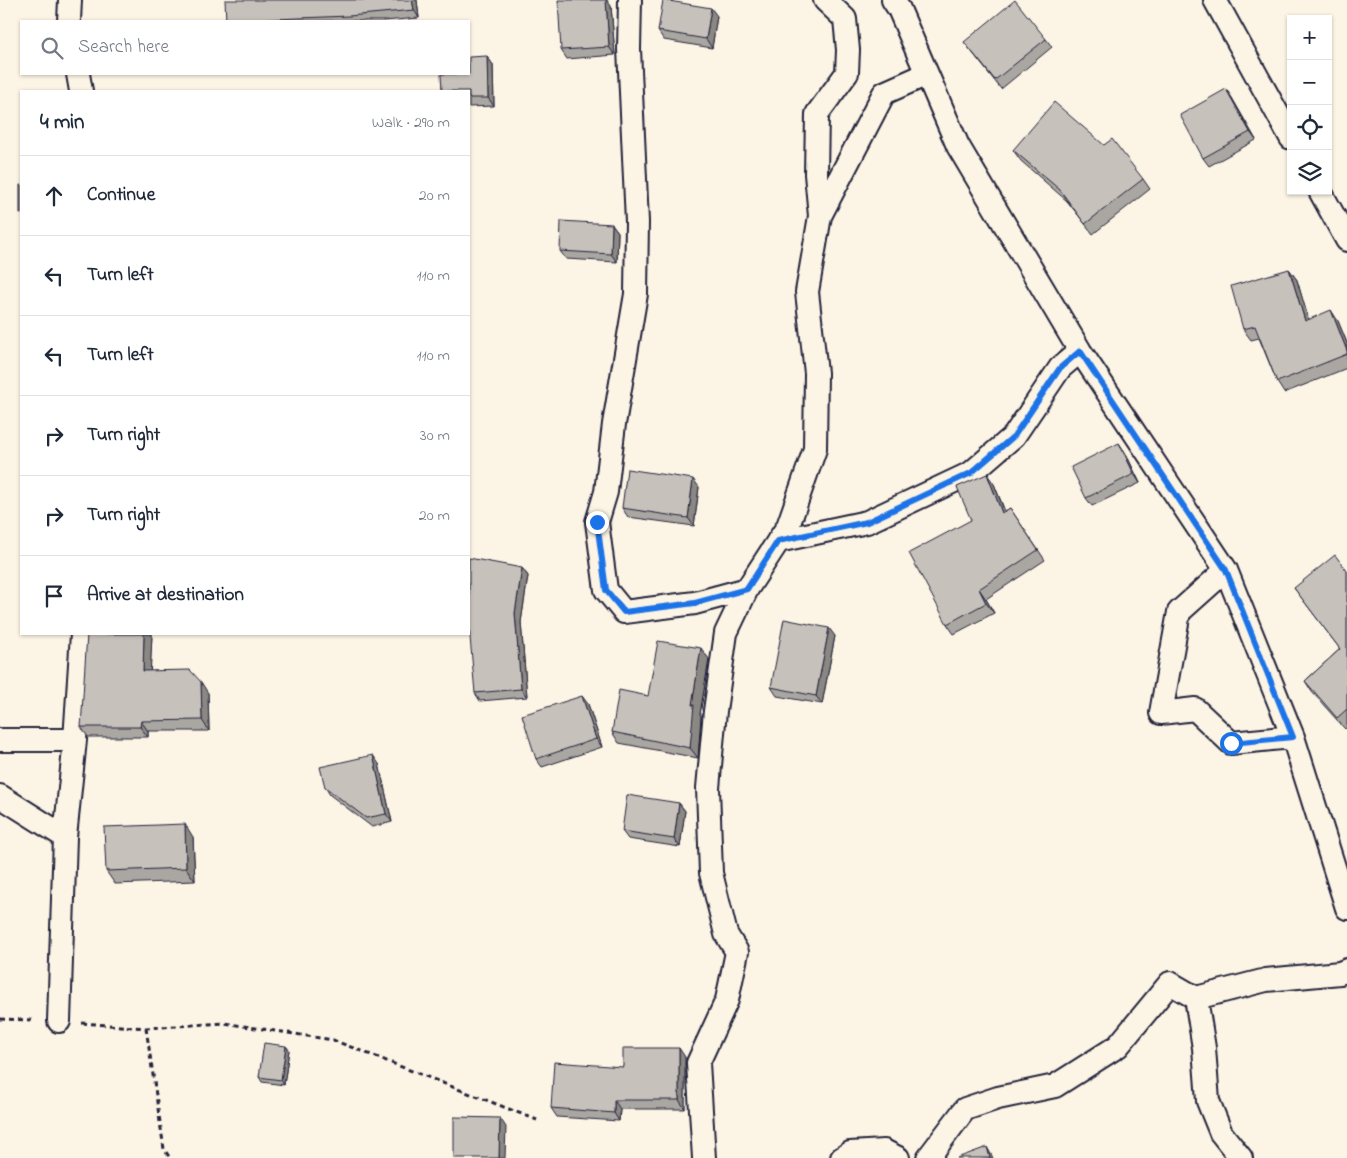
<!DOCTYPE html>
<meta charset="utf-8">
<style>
:root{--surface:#fff;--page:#f2f2f3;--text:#1f2937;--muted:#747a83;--line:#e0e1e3}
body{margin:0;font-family:"Indie Flower",sans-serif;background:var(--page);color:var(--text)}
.controls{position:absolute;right:15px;top:15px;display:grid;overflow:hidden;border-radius:0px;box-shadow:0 1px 4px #0004}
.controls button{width:45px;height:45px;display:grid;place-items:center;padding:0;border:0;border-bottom:1px solid var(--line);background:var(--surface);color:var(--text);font:25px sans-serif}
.stop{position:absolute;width:15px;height:15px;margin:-11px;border:4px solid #1a73e8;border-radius:50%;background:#fff}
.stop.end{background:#1a73e8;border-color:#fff;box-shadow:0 1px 5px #0008}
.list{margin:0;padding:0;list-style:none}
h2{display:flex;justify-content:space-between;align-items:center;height:65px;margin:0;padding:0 20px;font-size:21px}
h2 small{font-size:16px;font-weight:400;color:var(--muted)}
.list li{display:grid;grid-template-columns:32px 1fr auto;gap:15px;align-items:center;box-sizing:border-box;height:80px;padding:0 20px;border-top:1px solid var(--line)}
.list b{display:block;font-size:19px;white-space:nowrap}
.list em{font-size:16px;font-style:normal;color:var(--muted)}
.icon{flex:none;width:28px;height:28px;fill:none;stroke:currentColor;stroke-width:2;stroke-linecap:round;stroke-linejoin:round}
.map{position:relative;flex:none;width:1347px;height:1158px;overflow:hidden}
.search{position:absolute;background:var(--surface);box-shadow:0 1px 4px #0004;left:20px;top:20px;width:450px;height:55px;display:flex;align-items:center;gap:12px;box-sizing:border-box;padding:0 18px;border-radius:0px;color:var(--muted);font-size:19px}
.panel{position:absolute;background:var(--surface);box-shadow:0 1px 4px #0004;left:20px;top:90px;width:450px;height:545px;border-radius:0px}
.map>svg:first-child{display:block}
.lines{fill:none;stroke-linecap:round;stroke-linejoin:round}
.minor-casing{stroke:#22223b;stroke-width:26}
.path{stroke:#22223b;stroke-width:3;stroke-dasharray:5 4;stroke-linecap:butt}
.minor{stroke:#fcf5e5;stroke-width:22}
.wall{fill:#aaa6a1;stroke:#22223b}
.shaded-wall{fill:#8b8783;stroke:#22223b}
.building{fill:#c6c1bb;stroke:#22223b}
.route{stroke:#1a73e8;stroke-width:6}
</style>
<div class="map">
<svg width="1347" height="1158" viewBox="0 0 1347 1158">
<rect width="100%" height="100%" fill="#fcf5e5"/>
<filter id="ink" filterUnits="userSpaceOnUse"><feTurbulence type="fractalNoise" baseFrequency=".02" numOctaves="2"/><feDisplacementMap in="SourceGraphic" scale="10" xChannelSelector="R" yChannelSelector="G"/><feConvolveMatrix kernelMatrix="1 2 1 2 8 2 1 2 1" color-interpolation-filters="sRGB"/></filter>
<g filter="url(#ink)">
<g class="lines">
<defs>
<path id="minor" d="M 630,0 L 629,49 L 637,222 L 636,294 L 614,424 L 606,492 L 597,522 L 606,590 L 624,612 L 695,603 L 747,589 L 788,526 L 815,449 L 816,373 L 807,292 L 820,216 L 816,174 L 817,114 L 847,73 L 848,50 L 845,19 L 825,0
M 893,0 L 899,9 L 958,146 L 1080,351 L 1226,570 L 1293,737 L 1347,908
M 1215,0 L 1291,138
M 69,21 L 70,0
M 78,74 L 81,91
M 1320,191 L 1347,240
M 820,216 L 884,93 L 927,74
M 778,541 L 867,522 L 971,473 L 1014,436 L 1060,368 L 1080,351
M 1226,570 L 1179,612 L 1161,713 L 1195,709 L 1231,743 L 1293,737
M 0,740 L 75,740
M 0,796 L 65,837
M 1196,998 L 1204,1048 L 1208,1101 L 1221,1133 L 1241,1158
M 59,1021 L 65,837 L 75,740 L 82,634
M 704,1158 L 698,1063 L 727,1000 L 737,952 L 726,934 L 711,873 L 708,788 L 715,711 L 726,633 L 747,589
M 842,1158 L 850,1153 L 884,1151 L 898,1158
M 928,1158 L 965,1109 L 998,1098 L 1055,1086 L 1118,1046 L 1170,983 L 1196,998 L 1266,980 L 1340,973 L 1347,970"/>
</defs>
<use href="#minor" class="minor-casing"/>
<path class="path" d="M 0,1019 L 36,1020
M 82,1023 L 146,1028 L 224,1023 L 333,1040 L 537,1120
M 146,1028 L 164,1149 L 170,1158"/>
<use href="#minor" class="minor"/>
</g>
<path class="wall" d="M 417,0 L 419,18 L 384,21 L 226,21 Z
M 611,6 L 615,55 L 567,59 L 561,50 Z
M 717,16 L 712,48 L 664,40 L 658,31 Z
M 1046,39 L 1052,47 L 1001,89 L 964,42 Z
M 487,56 L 493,65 L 494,106 L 469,107 L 469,91 Z
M 1226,89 L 1232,98 L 1256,140 L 1209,166 L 1203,158 Z
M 1013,150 L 1143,179 L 1150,189 L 1093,234 L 1067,201 L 1021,161 Z
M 612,224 L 618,232 L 617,262 L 566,259 L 560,251 Z
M 1289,269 L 1297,280 L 1308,319 L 1338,321 L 1347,343 L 1347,368 L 1284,393 L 1277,382 L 1259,338 L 1251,340 L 1243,329 Z
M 1125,452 L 1140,483 L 1092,506 L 1086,498 Z
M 994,484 L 1005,511 L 1010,508 L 1045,560 L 986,599 L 994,613 L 954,634 L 947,624 L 971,520 Z
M 699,487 L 694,526 L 628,517 L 622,508 Z
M 522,568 L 528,576 L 521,622 L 527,697 L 480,701 L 475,693 Z
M 1347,571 L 1347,727 L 1345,729 L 1312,692 L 1305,681 L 1340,649 L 1294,588 Z
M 152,634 L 150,671 L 208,693 L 209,731 L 148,731 L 148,737 L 88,737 L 81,727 Z
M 835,636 L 822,704 L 777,696 L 771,687 Z
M 709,659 L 700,714 L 701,716 L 698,758 L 619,743 L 612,732 L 648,696 Z
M 588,704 L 602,747 L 542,767 L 536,759 Z
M 379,764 L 392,822 L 372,827 L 330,795 L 325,787 Z
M 679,803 L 685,811 L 680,847 L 628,839 L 622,831 Z
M 193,837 L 195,881 L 115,884 L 106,871 Z
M 286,1046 L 289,1050 L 284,1085 L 262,1082 L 259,1077 Z
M 685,1057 L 685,1109 L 620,1109 L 619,1121 L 557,1117 L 551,1108 L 623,1067 Z"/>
<path class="shaded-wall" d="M 412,0 L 417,0 L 419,18 L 414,10 Z
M 606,0 L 607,0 L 611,6 L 615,55 L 609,47 Z
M 711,8 L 717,16 L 712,48 L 706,39 Z
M 487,56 L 493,65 L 494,106 L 488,98 Z
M 1226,89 L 1232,98 L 1256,140 L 1250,132 Z
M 612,224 L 618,232 L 617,262 L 611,254 Z
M 1289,269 L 1297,280 L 1312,331 L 1305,321 Z
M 1331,310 L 1338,321 L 1347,343 L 1347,351 Z
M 1119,443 L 1125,452 L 1140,483 L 1134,474 Z
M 987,474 L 994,484 L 1009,523 L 1002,513 Z
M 693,479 L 699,487 L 694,526 L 688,518 Z
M 522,568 L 528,576 L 521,622 L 527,697 L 521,689 L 515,613 Z
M 979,589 L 986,599 L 994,613 L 986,603 Z
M 829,628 L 835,636 L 822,704 L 816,696 Z
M 144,634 L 152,634 L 150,681 L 143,671 Z
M 701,648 L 709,659 L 700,714 L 701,716 L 698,758 L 690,748 L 692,705 Z
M 201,682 L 208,693 L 209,731 L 202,720 Z
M 582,696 L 588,704 L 602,747 L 596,739 Z
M 141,721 L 148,731 L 148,737 L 140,727 Z
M 373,755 L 379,764 L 392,822 L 386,814 Z
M 679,803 L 685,811 L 680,847 L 674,839 Z
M 185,824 L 193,837 L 195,881 L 186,868 Z
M 286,1046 L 289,1050 L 284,1085 L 281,1080 Z
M 679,1048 L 685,1057 L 685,1109 L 679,1100 Z
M 614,1100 L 620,1109 L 619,1121 L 614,1113 Z
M 500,1118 L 506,1127 L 505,1158 L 499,1158 Z
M 987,1147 L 992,1156 L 993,1158 L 990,1158 Z"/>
<path class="building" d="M 225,0 L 412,0 L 414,10 L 349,16 L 226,21 Z
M 558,0 L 606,0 L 609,47 L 561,50 Z
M 663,0 L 711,8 L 706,39 L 658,31 Z
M 1015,0 L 1046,39 L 995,80 L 964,42 Z
M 487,56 L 488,98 L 469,98 L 469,91 L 442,91 L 441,74 L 469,74 L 469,57 Z
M 1226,89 L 1250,132 L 1203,158 L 1180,115 Z
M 1054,102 L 1104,145 L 1112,139 L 1143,179 L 1085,224 L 1060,190 L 1013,150 Z
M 20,185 L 21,185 L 21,214 L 20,214 Z
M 561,221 L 612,224 L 611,254 L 560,251 Z
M 1289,269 L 1305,321 L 1331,310 L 1347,351 L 1347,354 L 1277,382 L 1255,326 L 1243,329 L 1231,286 Z
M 1119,443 L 1134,474 L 1086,498 L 1071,467 Z
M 627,469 L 693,479 L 688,518 L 622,508 Z
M 987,474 L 1002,513 L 1010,508 L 1038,550 L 979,589 L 986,603 L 947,624 L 909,553 L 971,520 L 957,487 Z
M 1335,555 L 1347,571 L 1347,709 L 1337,718 L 1305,681 L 1340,649 L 1294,588 Z
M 469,558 L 522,568 L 515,613 L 521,689 L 475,693 L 469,626 Z
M 784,619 L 829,628 L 816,696 L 771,687 Z
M 87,634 L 144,634 L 143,671 L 190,670 L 201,682 L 202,720 L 141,721 L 140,727 L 81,727 Z
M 658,641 L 701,648 L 692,705 L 694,705 L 690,748 L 612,732 L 619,690 L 648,696 Z
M 582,696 L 596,739 L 536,759 L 522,715 Z
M 373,755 L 386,814 L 366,818 L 325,787 L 320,767 Z
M 627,795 L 679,803 L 674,839 L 622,831 Z
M 185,824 L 186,868 L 106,871 L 104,827 Z
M 264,1043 L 286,1046 L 281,1080 L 259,1077 Z
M 623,1048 L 679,1048 L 679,1100 L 614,1100 L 614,1113 L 551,1108 L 554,1062 L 623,1067 Z
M 454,1117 L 500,1118 L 499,1158 L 454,1158 Z
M 987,1147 L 990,1158 L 957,1158 Z"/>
</g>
<g class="lines" filter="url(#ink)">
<path class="route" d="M 597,522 L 606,590 L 624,612 L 695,603 L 747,589 L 778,541 L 867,522 L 971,473 L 1014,436 L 1060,368 L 1080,351 L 1226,570 L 1293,737 L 1231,743"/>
</g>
</svg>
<div class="controls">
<button>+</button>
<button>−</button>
<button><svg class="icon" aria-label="locate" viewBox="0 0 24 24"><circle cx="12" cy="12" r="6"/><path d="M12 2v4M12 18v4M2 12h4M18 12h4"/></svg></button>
<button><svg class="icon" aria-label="layers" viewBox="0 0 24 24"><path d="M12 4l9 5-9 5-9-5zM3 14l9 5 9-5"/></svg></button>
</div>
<div class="stop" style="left:1231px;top:743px"></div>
<div class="stop end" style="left:597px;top:522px"></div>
<div class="search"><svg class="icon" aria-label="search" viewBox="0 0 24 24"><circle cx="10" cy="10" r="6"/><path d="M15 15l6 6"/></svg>Search here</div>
<section class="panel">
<h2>4 min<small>Walk · 290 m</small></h2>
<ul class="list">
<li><svg class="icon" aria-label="ahead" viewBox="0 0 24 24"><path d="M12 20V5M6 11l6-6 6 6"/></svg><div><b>Continue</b></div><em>20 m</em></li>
<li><svg class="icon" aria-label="left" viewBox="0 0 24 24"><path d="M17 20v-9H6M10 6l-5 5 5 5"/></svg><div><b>Turn left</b></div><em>110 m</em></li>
<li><svg class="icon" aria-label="left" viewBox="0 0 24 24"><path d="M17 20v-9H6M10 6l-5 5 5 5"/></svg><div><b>Turn left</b></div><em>110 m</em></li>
<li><svg class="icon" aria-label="right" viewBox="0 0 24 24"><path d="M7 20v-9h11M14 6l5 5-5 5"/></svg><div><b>Turn right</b></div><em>30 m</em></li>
<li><svg class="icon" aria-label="right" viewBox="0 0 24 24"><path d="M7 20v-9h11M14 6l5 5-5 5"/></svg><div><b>Turn right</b></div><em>20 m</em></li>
<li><svg class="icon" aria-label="arrive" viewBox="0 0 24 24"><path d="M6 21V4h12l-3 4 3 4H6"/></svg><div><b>Arrive at destination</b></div></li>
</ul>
</section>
</div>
